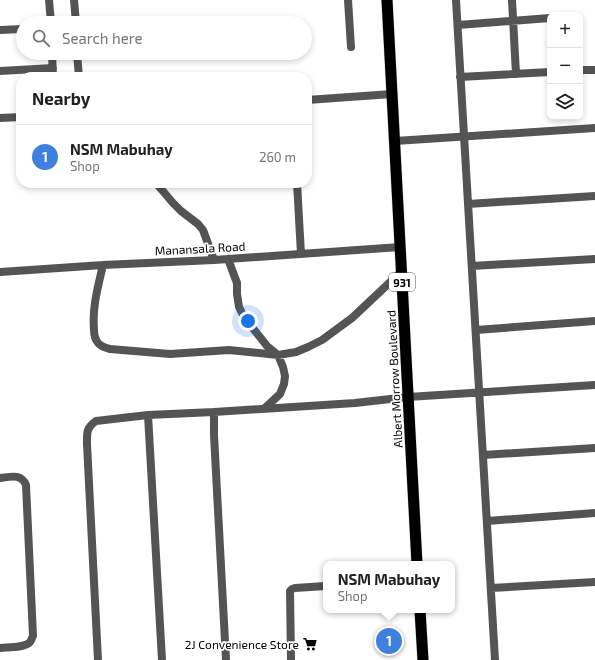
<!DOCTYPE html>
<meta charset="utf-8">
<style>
:root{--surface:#fff;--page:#f6f6f6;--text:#202124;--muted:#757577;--line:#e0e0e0;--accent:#111827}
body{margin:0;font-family:"Exo 2",sans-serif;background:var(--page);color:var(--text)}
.controls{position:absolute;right:12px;top:12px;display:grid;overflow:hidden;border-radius:8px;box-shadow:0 2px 6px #0003}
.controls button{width:36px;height:36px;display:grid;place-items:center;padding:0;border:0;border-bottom:1px solid var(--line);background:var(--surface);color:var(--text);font:20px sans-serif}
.you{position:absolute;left:248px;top:321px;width:14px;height:14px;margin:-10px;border:3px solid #fff;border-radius:50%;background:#1a73e8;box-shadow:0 0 0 6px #1a73e833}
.badge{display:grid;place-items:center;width:26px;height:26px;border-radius:50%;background:var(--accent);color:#fff;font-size:13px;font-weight:700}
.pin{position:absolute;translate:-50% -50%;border:2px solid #fff;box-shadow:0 1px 4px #0006}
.popup{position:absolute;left:323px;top:561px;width:132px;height:52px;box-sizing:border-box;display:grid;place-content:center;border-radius:8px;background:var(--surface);filter:drop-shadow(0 1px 3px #0005);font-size:13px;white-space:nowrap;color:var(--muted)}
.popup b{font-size:15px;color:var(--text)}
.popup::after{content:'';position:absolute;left:50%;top:100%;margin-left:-8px;border:8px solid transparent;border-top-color:var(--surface)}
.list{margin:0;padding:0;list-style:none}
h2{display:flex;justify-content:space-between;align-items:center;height:52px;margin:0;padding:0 16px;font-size:17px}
h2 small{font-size:13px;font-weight:400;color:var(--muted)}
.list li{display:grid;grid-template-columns:26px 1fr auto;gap:12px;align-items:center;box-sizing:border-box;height:64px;padding:0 16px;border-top:1px solid var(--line)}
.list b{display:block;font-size:15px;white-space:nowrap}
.list p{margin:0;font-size:13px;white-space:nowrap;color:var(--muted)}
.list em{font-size:13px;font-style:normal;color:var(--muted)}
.icon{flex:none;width:22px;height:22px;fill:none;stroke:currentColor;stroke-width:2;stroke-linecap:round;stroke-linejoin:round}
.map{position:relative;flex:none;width:595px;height:660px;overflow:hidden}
.search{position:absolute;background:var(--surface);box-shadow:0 2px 6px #0003;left:16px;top:16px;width:296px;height:44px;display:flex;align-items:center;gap:10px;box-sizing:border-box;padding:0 14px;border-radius:22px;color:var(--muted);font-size:15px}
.panel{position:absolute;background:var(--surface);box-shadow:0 2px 6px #0003;left:16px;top:72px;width:296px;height:116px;border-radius:16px}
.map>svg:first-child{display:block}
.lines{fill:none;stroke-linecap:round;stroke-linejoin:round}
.trunk-casing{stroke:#dbdbdb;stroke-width:12}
.minor{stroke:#545454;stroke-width:8}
.trunk{stroke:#000;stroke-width:11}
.labels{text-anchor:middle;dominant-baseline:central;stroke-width:3.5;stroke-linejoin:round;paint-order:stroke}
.shield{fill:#fff;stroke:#4c4c4c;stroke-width:1}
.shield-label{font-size:11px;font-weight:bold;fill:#000}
.street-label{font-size:12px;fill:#000;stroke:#fff}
.poi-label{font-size:12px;fill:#000;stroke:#fff;text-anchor:end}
</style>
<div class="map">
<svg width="595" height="660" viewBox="0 0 595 660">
<rect width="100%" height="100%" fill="#fff"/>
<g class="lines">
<defs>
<path id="trunk" d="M 387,0 L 417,564
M 420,610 L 423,660"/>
</defs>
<use href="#trunk" class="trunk-casing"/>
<path class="minor" d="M 49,0 L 51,23
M 74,0 L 76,23
M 348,0 L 351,47
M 456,0 L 495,660
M 512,0 L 516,74
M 458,25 L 550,18
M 0,30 L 23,29
M 52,53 L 53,77
M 77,53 L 79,77
M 580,70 L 595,70
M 0,71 L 53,68
M 460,77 L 550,72
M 307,100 L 392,94
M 0,118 L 21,117
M 395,141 L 595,128
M 156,183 L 173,203 L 181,211 L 198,224 L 203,230 L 214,260
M 297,183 L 301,254
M 468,204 L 595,196
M 228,259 L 237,283 L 237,294 L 239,307 L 244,317 L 267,346 L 278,355 L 283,367 L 285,376 L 284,384 L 280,394 L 265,408
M 103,265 C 98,287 92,307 94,330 C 94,335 95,340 99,344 C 102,347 106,348 110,349 L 170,354 L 229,350 L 278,355 L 296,352 L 308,347 L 322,340 L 352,318 L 402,271
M 472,266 L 595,259
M 0,272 L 103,265 L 214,260 L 400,247
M 476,330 L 595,321
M 214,412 L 355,403 L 408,397 L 595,385
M 148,415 L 162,660
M 483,455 L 595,448
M 0,478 C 10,477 21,473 26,485 L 33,636 C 32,637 31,642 30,642 C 25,648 7,647 0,648
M 487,521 L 595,513
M 491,588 L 595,582
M 98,660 L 87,444 C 87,433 86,428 96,421 L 148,415 L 214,412 L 214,435 L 226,660
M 291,660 L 290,591 L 292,589 L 295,588 L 326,586"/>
<use href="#trunk" class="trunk"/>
</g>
<defs>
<symbol id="supermarket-bare" viewBox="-9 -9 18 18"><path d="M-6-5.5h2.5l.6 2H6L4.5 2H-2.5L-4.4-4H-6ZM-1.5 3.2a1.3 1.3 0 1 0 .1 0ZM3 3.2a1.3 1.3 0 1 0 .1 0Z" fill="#000" stroke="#fff" stroke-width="2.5" paint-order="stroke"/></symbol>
</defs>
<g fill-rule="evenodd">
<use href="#supermarket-bare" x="300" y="634" width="20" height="20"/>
</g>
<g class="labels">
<rect class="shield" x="389" y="273" width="26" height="18" rx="3"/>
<g class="shield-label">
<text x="402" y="282">931</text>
</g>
<g class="street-label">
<text transform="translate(200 248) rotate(-3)">Manansala Road</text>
<text transform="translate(394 379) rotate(-93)">Albert Morrow Boulevard</text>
</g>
<g class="poi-label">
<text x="299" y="644">2J Convenience Store</text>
</g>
</g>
</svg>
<div class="controls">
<button>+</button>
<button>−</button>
<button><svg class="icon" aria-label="layers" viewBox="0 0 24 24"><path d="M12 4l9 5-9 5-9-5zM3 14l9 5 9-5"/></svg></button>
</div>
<div class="you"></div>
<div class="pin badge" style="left:389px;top:641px;background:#3f7fe0">1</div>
<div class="popup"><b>NSM Mabuhay</b>Shop</div>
<div class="search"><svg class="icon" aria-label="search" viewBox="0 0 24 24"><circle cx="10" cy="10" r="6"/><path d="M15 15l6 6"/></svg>Search here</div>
<section class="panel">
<h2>Nearby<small></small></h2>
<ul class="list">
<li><span class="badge" style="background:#3f7fe0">1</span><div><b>NSM Mabuhay</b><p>Shop</p></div><em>260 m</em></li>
</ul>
</section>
</div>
